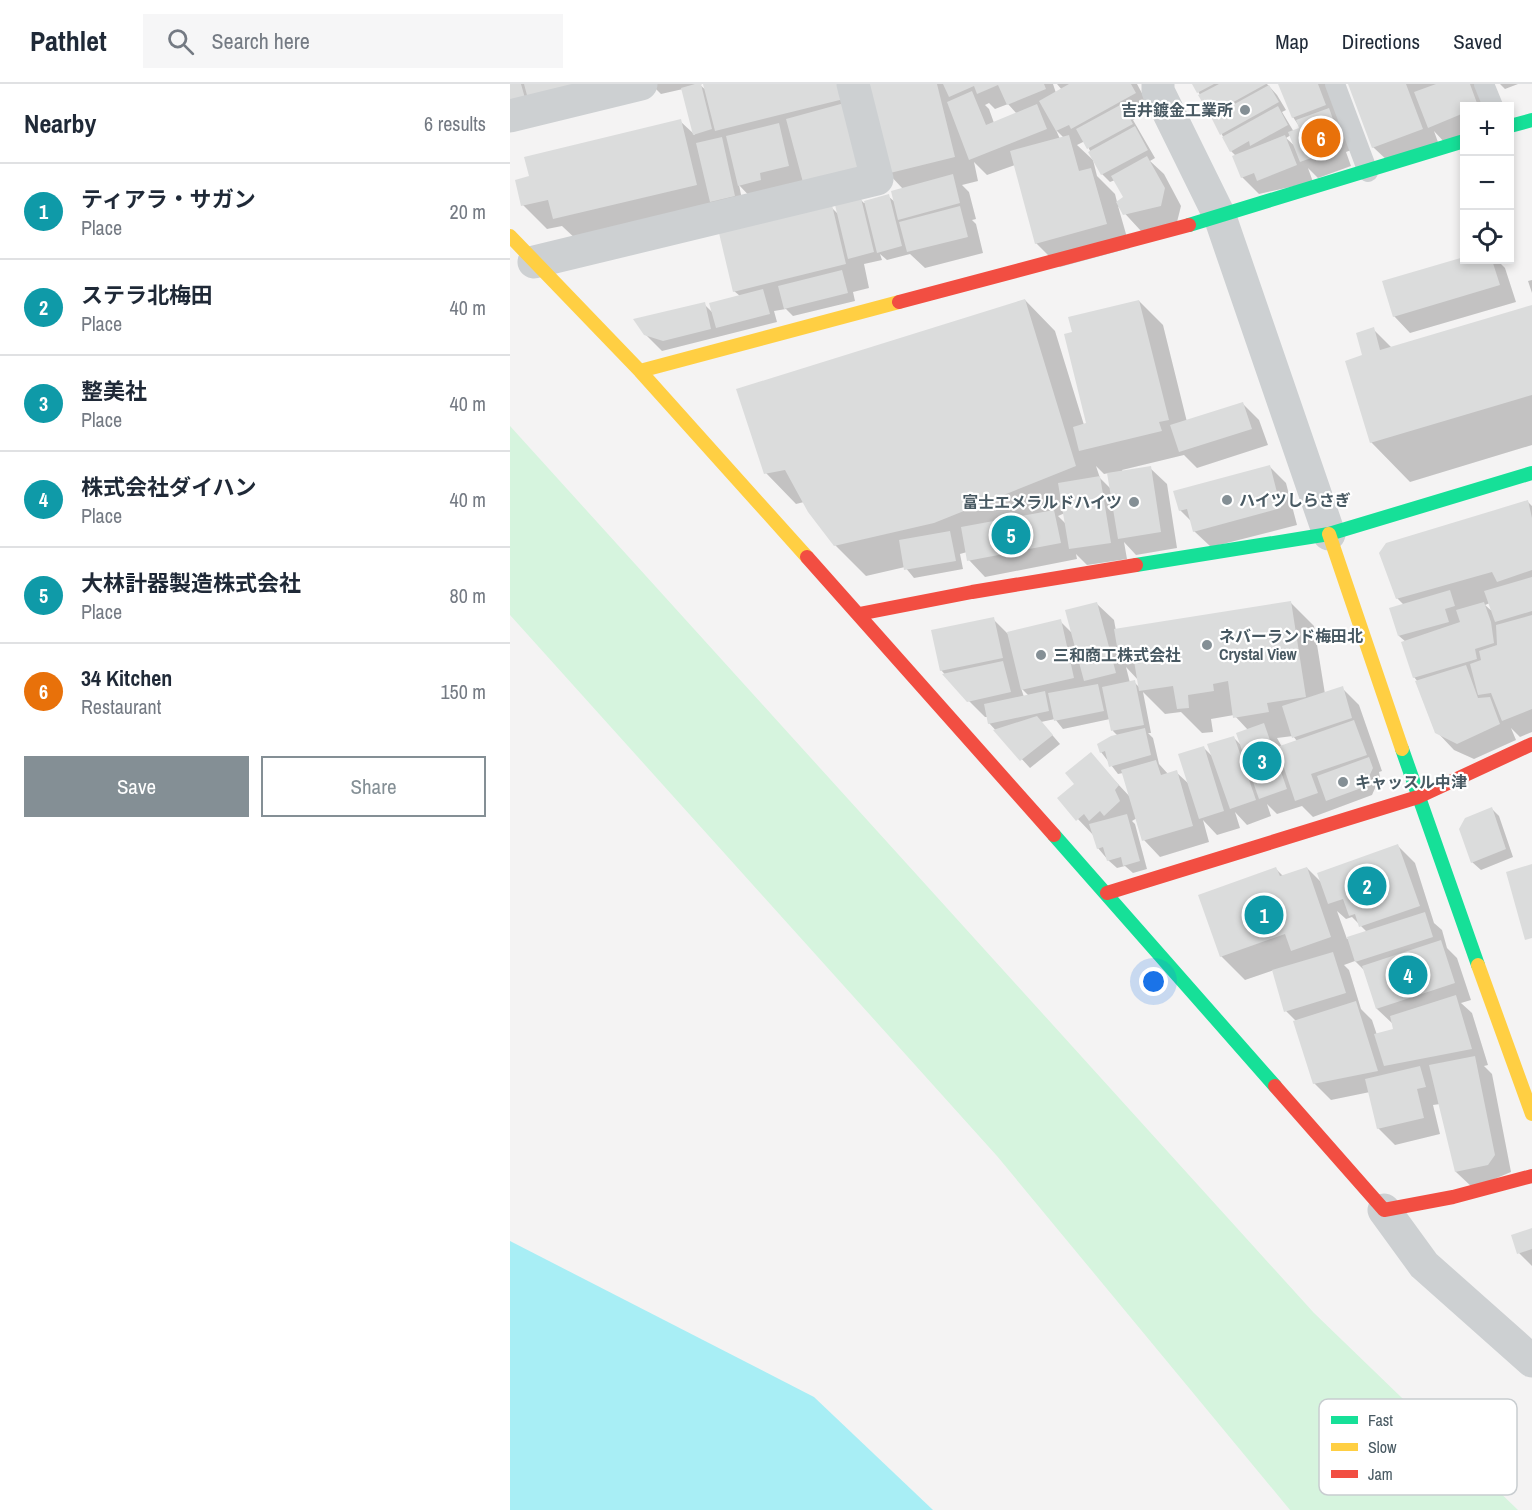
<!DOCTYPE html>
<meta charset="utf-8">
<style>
:root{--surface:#fff;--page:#f6f6f7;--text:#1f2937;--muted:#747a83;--line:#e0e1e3;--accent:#848f95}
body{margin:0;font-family:"Archivo Narrow","Noto Sans JP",sans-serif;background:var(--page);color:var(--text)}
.controls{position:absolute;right:18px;top:18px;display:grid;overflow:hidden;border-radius:0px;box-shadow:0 3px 9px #0003}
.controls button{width:54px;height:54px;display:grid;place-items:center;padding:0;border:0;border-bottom:2px solid var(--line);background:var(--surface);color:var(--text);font:30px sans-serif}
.you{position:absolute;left:644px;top:898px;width:21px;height:21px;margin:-15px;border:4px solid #fff;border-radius:50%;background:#1a73e8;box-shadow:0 0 0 9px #1a73e833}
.badge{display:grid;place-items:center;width:39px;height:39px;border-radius:50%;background:var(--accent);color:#fff;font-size:20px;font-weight:700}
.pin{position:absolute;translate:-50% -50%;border:3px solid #fff;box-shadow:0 2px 6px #0006}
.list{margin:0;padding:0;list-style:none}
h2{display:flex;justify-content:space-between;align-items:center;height:78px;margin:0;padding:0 24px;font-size:26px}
h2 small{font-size:20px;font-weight:400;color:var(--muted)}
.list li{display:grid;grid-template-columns:39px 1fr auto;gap:18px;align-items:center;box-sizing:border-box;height:96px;padding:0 24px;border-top:2px solid var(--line)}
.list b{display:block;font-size:22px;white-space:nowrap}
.list p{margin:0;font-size:20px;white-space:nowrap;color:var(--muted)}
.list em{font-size:20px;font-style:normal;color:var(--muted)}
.actions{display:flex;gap:12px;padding:18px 24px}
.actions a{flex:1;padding:14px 0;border:2px solid var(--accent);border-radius:0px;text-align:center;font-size:21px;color:var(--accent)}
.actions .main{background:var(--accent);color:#fff}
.icon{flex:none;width:33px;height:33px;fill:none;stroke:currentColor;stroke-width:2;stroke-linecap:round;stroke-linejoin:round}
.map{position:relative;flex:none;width:1022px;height:1426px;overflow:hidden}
header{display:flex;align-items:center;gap:36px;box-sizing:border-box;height:84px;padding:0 30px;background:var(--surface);border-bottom:2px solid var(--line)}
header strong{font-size:28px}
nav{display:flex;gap:33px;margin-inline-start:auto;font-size:21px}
.search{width:420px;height:54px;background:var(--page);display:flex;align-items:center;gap:15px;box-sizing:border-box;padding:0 21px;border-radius:0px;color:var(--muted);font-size:22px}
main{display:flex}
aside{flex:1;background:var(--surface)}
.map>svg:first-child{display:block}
.green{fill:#d6f4de}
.water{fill:#a8eef5}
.shadow{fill:#0003;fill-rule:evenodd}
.building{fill:#dbdcdc}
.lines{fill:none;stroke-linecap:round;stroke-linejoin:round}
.lane{stroke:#cdd0d2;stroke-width:20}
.street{stroke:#cdd0d2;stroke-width:33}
.fast{stroke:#16e098;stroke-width:14}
.slow{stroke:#ffcf43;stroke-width:14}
.jam{stroke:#f24e42;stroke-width:14}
.poi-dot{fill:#848f95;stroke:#fff;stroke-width:2}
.labels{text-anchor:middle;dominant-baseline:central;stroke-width:4.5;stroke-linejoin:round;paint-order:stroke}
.poi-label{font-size:16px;font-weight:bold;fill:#485962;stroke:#fff;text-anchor:start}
.key{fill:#fff;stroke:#c8cdd0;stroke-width:1.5}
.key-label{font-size:16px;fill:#485962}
</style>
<header>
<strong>Pathlet</strong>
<div class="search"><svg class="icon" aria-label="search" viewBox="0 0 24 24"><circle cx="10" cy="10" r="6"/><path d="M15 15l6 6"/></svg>Search here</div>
<nav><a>Map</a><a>Directions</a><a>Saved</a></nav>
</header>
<main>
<aside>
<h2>Nearby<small>6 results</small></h2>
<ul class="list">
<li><span class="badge" style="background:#0f9aa8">1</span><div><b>ティアラ・サガン</b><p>Place</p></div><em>20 m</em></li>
<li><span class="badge" style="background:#0f9aa8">2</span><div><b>ステラ北梅田</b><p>Place</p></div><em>40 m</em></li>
<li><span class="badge" style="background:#0f9aa8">3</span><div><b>整美社</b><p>Place</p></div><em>40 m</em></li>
<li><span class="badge" style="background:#0f9aa8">4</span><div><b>株式会社ダイハン</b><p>Place</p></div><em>40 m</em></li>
<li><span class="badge" style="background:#0f9aa8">5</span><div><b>大林計器製造株式会社</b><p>Place</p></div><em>80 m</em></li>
<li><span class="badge" style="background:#e8710a">6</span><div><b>34 Kitchen</b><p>Restaurant</p></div><em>150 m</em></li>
</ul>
<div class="actions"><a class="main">Save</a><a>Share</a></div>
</aside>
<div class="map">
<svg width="1022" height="1426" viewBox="0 0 1022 1426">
<rect width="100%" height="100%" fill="#f4f3f3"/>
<path class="green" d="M 0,342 L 804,1229 L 1008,1426 L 780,1426 L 487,1072 L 0,531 Z"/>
<path class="water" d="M 0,1157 L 304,1313 L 423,1426 L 0,1426 Z"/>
<path class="shadow" d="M 0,0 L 137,0 L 0,24 Z
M 141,0 L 192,0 L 190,1 L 197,7 L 195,0 L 543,0 L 546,9 L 552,6 L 547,0 L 627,0 L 641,26 L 623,36 L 645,74 L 640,77 L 654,90 L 671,122 L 667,138 L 631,147 L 608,122 L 620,164 L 550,183 L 526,159 L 505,81 L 477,91 L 464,78 L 468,97 L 452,101 L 459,108 L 466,135 L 462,136 L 466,140 L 473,169 L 415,184 L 400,170 L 377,176 L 370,170 L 372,176 L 354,180 L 359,204 L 343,208 L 345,217 L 283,232 L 276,225 L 264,227 L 267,238 L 152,267 L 135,250 L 194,220 L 204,230 L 230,212 L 224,207 L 321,123 L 329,131 L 351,116 L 354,119 L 378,112 L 386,119 L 393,105 L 378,89 L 371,102 L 245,118 L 229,101 L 233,120 L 69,158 L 52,142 L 37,145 L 13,121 L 170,37 L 185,51 L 173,5 L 151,10 ZM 479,19 L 485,25 L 498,20 L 507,30 L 484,39 L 479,25 L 475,21 ZM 546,46 L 554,54 L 550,55 ZM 575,57 L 592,90 L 600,98 L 605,96 L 616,114 L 607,118 L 605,110 L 587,92 L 583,76 L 567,61 Z
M 684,0 L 757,0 L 767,11 L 776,26 L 772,28 L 784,48 L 791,45 L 783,33 L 770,0 L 817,0 L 844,65 L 836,68 L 841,82 L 808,94 L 798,84 L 803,98 L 749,110 L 732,93 L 726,72 L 721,67 ZM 781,51 L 786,63 L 776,54 Z
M 840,0 L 970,0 L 978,22 L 954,22 L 954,52 L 935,59 L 924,47 L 929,61 L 880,79 L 863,63 Z
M 990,0 L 1008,0 L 995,5 Z
M 954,174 L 987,176 L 995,184 L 1006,218 L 900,249 L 884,232 L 873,198 Z
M 1022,196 L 1022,209 L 1018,197 Z
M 515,216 L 545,247 L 574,341 L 578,340 L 629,217 L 653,241 L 677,338 L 733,320 L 749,336 L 758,361 L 687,384 L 674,371 L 612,386 L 613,388 L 640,384 L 657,400 L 667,464 L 626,471 L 614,458 L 617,475 L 577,481 L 566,470 L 567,475 L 475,493 L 459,476 L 457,468 L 450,470 L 453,485 L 404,494 L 395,483 L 356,492 L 325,461 L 294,418 L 286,420 L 256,389 ZM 586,382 L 594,390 L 599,389 L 602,406 L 590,394 ZM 555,429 L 556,440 L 548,432 Z
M 1022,223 L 1022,361 L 900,398 L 861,358 L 854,272 L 863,245 L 882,264 Z
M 760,383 L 776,399 L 787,441 L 701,463 L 684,447 L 682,438 L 670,426 Z
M 1017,417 L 1022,422 L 1022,648 L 1010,653 L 1001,644 L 1006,656 L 964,675 L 944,666 L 927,648 L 908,598 L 904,593 L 896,558 L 889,552 L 894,521 L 887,514 ZM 980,519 L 984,529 L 975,521 Z
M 780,518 L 804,542 L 815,610 L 832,604 L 849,621 L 872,687 L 869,688 L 870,693 L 862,711 L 803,733 L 792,722 L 767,730 L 757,720 L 761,732 L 737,741 L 725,728 L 730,744 L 707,751 L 693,736 L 699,758 L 650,773 L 634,756 L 627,734 L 622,737 L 625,740 L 637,785 L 623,789 L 615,782 L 607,784 L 598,776 L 588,764 L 585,753 L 549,715 L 566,700 L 580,670 L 621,714 L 613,689 L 608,690 L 591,668 L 608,652 L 603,647 L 600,635 L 553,645 L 545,635 L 531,638 L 550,660 L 520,684 L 479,639 L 478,633 L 475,633 L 458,616 L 431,586 L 483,535 L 498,550 L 550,537 L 563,550 L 587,520 L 604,536 L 606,547 ZM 616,583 L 629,597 L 630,604 L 624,598 L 620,599 ZM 511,604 L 519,612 L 514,613 ZM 633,608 L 655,630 L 671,628 L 692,649 L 703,648 L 701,635 L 724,631 L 738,646 L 732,662 L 723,653 L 704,674 L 693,663 L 680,701 L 666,688 L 658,690 L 649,680 L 643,654 L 638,649 L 641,649 ZM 783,652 L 787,657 L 772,663 L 767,654 Z
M 981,724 L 989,732 L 1003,773 L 971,786 L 962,778 Z
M 888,762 L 905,779 L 924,839 L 932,846 L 937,864 L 947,874 L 961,916 L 951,919 L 962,929 L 978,981 L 974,982 L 982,990 L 1001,1088 L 963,1104 L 946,1088 L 930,1020 L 923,1021 L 930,1050 L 885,1061 L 868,1044 L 860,1008 L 821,1016 L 804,999 L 787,938 L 776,927 L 764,886 L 735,896 L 711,872 L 766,785 L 774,793 L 797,784 L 813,800 ZM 827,827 L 836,835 L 842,833 L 857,848 L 837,855 ZM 845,877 L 854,886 L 867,925 L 883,940 L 884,946 L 867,951 L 862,936 L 851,925 L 839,886 L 834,881 Z
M 1022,1145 L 1022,1182 L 1009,1169 Z"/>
<path class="building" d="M 0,0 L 11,0 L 15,14 L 0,17 Z
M 14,0 L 76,0 L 18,15 Z
M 185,0 L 191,0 L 202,45 L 183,51 L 171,4 Z
M 193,0 L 335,0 L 338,14 L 205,47 Z
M 354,0 L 427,0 L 445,73 L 376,90 Z
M 433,0 L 534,0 L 536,5 L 497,21 L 488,1 L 467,10 L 464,2 L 439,13 Z
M 559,0 L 621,0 L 626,9 L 561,45 L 559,41 L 546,47 L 529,17 Z
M 682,0 L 704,0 L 687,9 Z
M 709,0 L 756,0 L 700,31 L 688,11 Z
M 768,0 L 808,0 L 816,21 L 782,34 Z
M 838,0 L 896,0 L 913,45 L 862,64 Z
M 926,0 L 960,0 L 968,22 L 954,22 L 954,29 L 918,44 L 904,8 Z
M 759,1 L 769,18 L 710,51 L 701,33 Z
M 462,7 L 476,41 L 527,20 L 537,45 L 459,76 L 437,18 Z
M 338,18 L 356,86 L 294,102 L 276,35 Z
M 612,20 L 623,40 L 577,65 L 566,45 Z
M 768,22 L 778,41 L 740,62 L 739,57 L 720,68 L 712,53 Z
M 819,24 L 828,49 L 821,52 L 826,65 L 790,78 L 778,48 L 789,44 L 786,36 Z
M 171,35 L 187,101 L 43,135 L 38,116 L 11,122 L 5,96 L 19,92 L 14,73 Z
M 269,39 L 279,82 L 250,89 L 251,96 L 228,102 L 216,52 Z
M 625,42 L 638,66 L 591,91 L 578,68 Z
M 559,51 L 569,87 L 581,84 L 597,140 L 525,160 L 500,67 Z
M 775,51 L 787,81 L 747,97 L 744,89 L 731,94 L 722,72 Z
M 212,53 L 225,112 L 200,118 L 186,59 Z
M 637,72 L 655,104 L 651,122 L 613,131 L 606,118 L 613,113 L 601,92 Z
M 443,90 L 450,119 L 388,136 L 381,107 Z
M 379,110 L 392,162 L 367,169 L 354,117 Z
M 351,114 L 364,168 L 338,175 L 325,121 Z
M 322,121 L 336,180 L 223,208 L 209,149 Z
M 450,122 L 458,153 L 397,168 L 389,138 Z
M 954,173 L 954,176 L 982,176 L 990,201 L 883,233 L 872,197 Z
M 332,186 L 338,209 L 274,225 L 268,202 Z
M 253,205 L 260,230 L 206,244 L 199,219 Z
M 515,215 L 566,382 L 424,439 L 324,462 L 298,428 L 275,386 L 254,390 L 226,305 Z
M 629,216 L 659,336 L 649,338 L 652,347 L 569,367 L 563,343 L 576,339 L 554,250 L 562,248 L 558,233 Z
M 195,218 L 201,245 L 153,257 L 134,251 L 123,235 Z
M 1022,221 L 1022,311 L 860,359 L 835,277 L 852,271 L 846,249 L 864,243 L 870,266 Z
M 733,318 L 742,345 L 669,368 L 660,341 Z
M 760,381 L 771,424 L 683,448 L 677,425 L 669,427 L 663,407 Z
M 641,382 L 651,448 L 608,455 L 597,389 Z
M 590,392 L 601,459 L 559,465 L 548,399 Z
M 1018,416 L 1022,434 L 1022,486 L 987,498 L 982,488 L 886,515 L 869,469 L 876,459 Z
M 544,426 L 551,459 L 457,477 L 451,443 Z
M 440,447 L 446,477 L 394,486 L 389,456 Z
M 1022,493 L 1022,527 L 985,538 L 974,507 Z
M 940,506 L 945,522 L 935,525 L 939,538 L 888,552 L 879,524 Z
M 781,517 L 796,613 L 757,619 L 759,628 L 723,634 L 718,597 L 703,600 L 704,607 L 678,611 L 679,624 L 667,625 L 663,602 L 629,607 L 624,577 L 610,580 L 604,545 Z
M 587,518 L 606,589 L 574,597 L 555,526 Z
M 974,518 L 981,538 L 984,559 L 965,565 L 967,575 L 903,594 L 891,558 L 950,538 L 946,526 Z
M 1022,531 L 1022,625 L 992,637 L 981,609 L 968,611 L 960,580 L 971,576 L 969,567 L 987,561 L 986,541 Z
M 484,533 L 493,574 L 430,587 L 421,546 Z
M 551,535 L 564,594 L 511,606 L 497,548 Z
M 493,577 L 501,608 L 457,618 L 432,590 Z
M 956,581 L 968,614 L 980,613 L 990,640 L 947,660 L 925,649 L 905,597 Z
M 625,596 L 634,641 L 601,647 L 592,603 Z
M 588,600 L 594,627 L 544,637 L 538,609 Z
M 833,602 L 842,634 L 782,654 L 772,622 Z
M 535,607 L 539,627 L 478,640 L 474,620 Z
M 527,632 L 543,651 L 510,677 L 483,646 Z
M 844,636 L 857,671 L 801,690 L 808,709 L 785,717 L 767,663 Z
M 754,639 L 777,705 L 749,715 L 726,649 Z
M 635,644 L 641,671 L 599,683 L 595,667 L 590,669 L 587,660 L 601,652 Z
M 724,652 L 746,716 L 720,725 L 697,660 Z
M 694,662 L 714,727 L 689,735 L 668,670 Z
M 581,668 L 609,701 L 605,706 L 610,717 L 594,732 L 590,727 L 579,737 L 574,730 L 566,737 L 547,714 L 564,700 L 555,689 Z
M 859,673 L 863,684 L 854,703 L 816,717 L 807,692 Z
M 646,676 L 651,691 L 667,686 L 683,742 L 632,757 L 611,686 Z
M 982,723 L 996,765 L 961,779 L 949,745 L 955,734 Z
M 617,730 L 630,777 L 613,782 L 611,773 L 597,777 L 593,763 L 587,765 L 579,740 Z
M 888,760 L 910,822 L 849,843 L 845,830 L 839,832 L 833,815 L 818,820 L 807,789 Z
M 1022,780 L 1022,854 L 1015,856 L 996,788 Z
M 766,783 L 770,792 L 797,783 L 821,853 L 781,867 L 775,850 L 710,873 L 688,811 Z
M 915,828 L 923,853 L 845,878 L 837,853 Z
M 931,856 L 945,899 L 866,925 L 852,882 Z
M 823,868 L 836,909 L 774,928 L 762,886 Z
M 946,911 L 962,965 L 874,982 L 864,950 L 883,945 L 880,932 Z
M 846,917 L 868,987 L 803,1000 L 783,937 Z
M 965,972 L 985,1071 L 978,1081 L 945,1088 L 919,981 Z
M 910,982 L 916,1003 L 907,1005 L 914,1034 L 867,1045 L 855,995 Z
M 1022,1144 L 1022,1165 L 1007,1170 L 1001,1151 Z"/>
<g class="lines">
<path class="lane" d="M 825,0 L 858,88
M 974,0 L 983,22"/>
<path class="street" d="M 648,0 L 648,7 L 710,133 L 819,450
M 0,32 L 131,0
M 24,178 L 367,95 L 343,0
M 874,1126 L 914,1181 L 1022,1277"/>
<path class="fast" d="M 1000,42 L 1022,36
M 679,141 L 954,57
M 626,481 L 819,450 L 1022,389
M 892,665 L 968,881
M 544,751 L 765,1002"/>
<path class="slow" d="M 0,152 L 130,287 L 297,473
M 130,287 L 389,218
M 819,450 L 892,665
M 968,881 L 1022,1030"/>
<path class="jam" d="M 389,218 L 679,141
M 297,473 L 544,751
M 349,530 L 462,508 L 626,481
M 597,809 L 908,713 L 1022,660
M 765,1002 L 874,1126 L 943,1113 L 1022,1092"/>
</g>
<g class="poi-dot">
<circle cx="735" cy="26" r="6"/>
<circle cx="717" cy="416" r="6"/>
<circle cx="624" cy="418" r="6"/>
<circle cx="697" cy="561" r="6"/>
<circle cx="531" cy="571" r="6"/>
<circle cx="833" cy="698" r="6"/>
</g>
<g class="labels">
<g class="poi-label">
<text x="723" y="26" text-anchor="end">吉井鍍金工業所</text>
<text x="729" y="416">ハイツしらさぎ</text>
<text x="612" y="418" text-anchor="end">富士エメラルドハイツ</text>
<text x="709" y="552">ネバーランド梅田北<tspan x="709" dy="18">Crystal View</tspan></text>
<text x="543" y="571">三和商工株式会社</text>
<text x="845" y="698">キャッスル中津</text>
</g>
</g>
<rect x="809" y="1315" width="198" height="96" rx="9" class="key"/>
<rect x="821" y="1332" width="27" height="8" fill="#16e098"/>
<rect x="821" y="1359" width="27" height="8" fill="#ffcf43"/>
<rect x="821" y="1386" width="27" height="8" fill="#f24e42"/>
<g class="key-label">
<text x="858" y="1342">Fast</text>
<text x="858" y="1369">Slow</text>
<text x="858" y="1396">Jam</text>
</g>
</svg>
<div class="controls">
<button>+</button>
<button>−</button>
<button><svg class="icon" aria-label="locate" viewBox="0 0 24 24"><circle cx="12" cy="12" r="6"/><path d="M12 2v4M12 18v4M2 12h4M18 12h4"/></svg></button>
</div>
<div class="you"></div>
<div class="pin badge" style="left:754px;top:831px;background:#0f9aa8">1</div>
<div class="pin badge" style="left:857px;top:802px;background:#0f9aa8">2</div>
<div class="pin badge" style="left:752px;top:677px;background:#0f9aa8">3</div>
<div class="pin badge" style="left:898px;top:891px;background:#0f9aa8">4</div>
<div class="pin badge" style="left:501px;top:451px;background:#0f9aa8">5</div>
<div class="pin badge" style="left:811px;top:54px;background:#e8710a">6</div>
</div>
</main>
